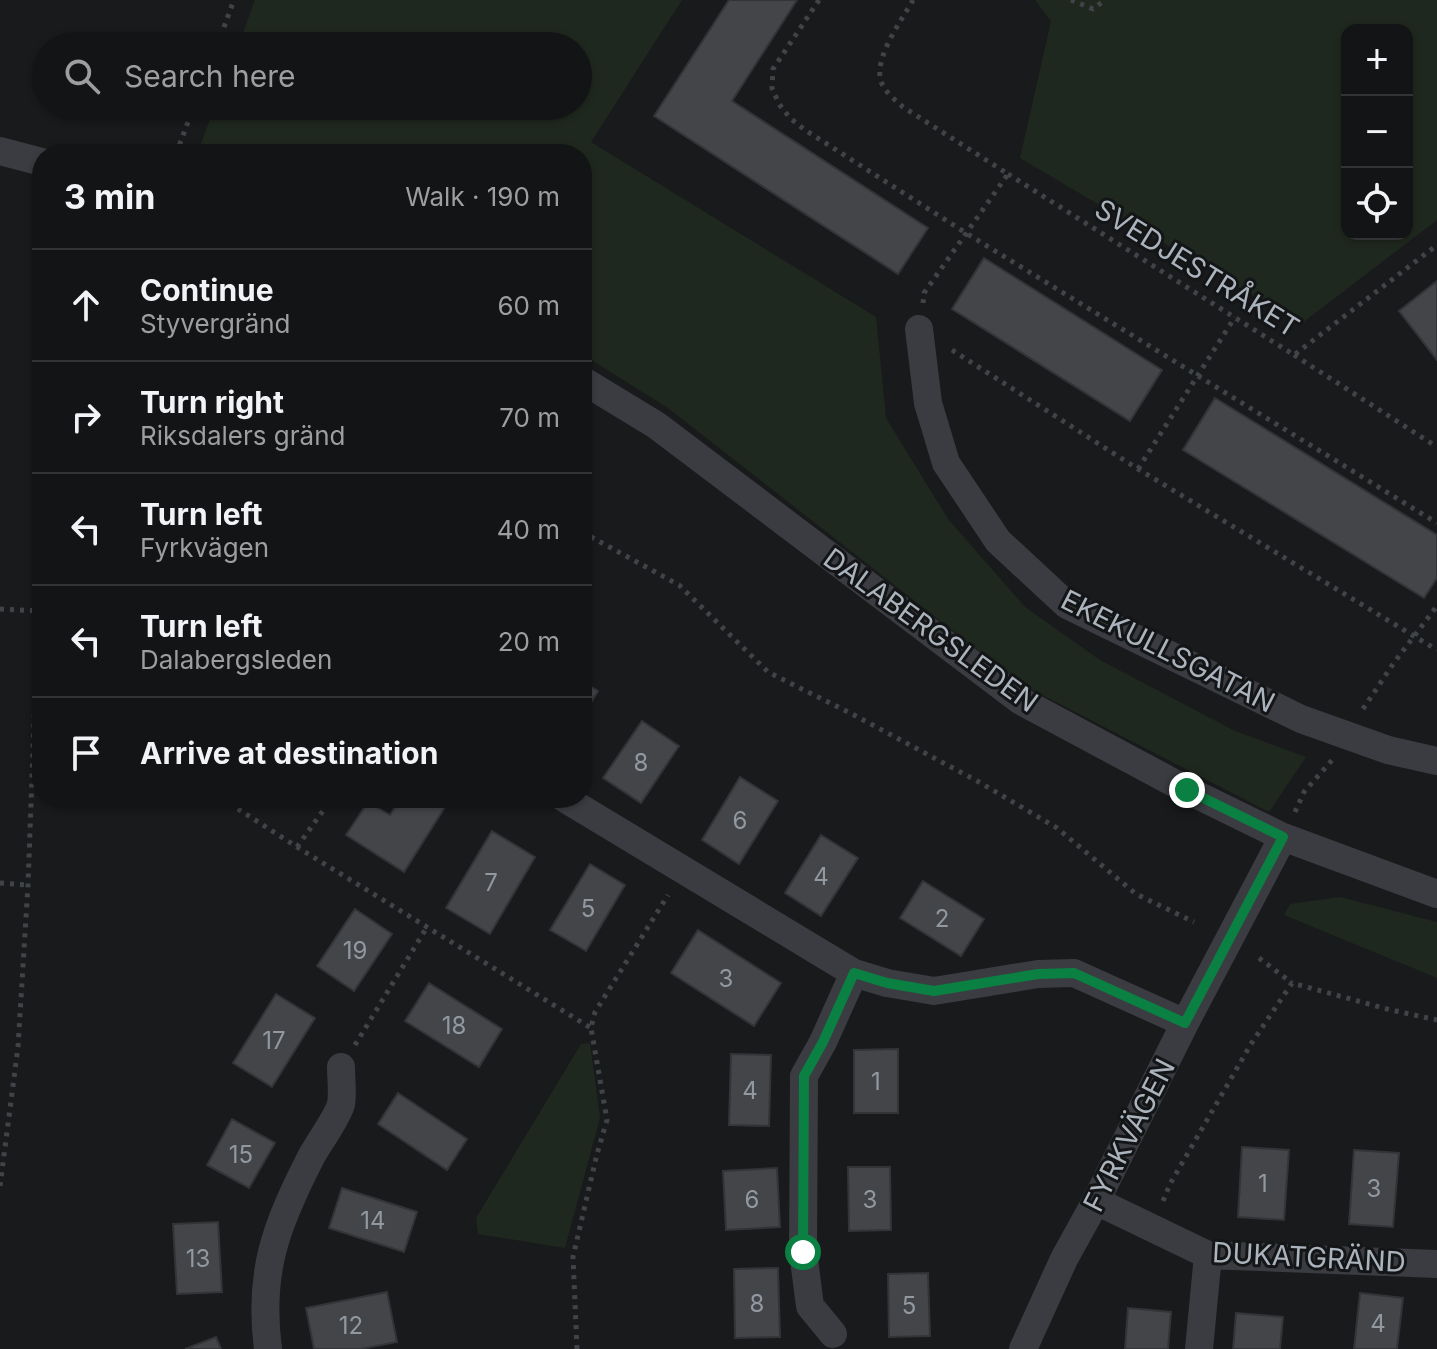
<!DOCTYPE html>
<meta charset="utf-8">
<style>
:root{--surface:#131415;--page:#1c1d1e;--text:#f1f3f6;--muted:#9d9ea0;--line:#323334}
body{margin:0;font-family:Inter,sans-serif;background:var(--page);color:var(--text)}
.controls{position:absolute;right:24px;top:24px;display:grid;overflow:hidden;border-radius:16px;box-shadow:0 2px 6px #0004}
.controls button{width:72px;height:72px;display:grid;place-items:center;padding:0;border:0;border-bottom:2px solid var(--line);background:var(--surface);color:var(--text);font:40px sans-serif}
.stop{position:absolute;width:24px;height:24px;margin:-18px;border:6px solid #0b8043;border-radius:50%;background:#fff}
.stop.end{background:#0b8043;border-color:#fff;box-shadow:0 2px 8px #0008}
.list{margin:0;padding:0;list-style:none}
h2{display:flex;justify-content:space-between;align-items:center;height:104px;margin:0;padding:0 32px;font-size:34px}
h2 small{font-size:26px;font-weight:400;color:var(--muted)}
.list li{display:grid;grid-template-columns:52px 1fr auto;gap:24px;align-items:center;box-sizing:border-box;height:112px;padding:0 32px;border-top:2px solid var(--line)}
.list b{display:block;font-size:30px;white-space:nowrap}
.list p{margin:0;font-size:26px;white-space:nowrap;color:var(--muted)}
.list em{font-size:26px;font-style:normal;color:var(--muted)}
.icon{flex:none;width:44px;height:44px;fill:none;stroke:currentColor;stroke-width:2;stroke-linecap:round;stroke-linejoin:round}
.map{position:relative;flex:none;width:1437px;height:1349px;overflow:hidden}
.search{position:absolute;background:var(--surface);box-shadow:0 2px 6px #0004;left:32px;top:32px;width:560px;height:88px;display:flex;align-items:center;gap:20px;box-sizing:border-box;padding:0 28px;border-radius:44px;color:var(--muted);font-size:30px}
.panel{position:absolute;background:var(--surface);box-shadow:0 2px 6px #0004;left:32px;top:144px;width:560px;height:664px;border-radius:32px}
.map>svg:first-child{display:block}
.green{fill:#1f281e;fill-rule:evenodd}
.building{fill:#434549;stroke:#333438;stroke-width:2}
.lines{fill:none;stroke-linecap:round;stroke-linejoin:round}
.path{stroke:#404448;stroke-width:5;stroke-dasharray:4 6;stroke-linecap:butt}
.minor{stroke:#3a3c41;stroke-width:28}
.route{stroke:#0b8043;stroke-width:10}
.labels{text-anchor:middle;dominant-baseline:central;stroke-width:6;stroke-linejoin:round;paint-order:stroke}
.number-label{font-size:24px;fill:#9198a0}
.street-label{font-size:28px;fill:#abb3bd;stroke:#141517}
</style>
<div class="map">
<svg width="1437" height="1349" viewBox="0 0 1437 1349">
<rect width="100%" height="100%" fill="#191a1c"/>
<path class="green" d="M 255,0 L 682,0 L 591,142 L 876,317 L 886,418 L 948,519 L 1025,607 L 1100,660 L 1235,731 L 1306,757 L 1269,812 L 1021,684 L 668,408 L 582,354 L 582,154 L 197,154 L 215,106 L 578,106 L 578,46 L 238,46 Z
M 1035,0 L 1437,0 L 1437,220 L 1301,324 L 1020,158 L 1051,21 ZM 1407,30 L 1407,234 L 1347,234 L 1347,30 Z
M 1340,897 L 1437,922 L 1437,978 L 1284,915 L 1290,904 Z
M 590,1043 L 600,1118 L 565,1248 L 478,1234 L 476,1218 L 581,1044 Z"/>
<path class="building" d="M 729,0 L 797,0 L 732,101 L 928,228 L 898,274 L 654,116 Z
M 984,258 L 1162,370 L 1130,421 L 952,309 Z
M 1437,281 L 1437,360 L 1399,311 Z
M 1215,398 L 1437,535 L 1437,578 L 1424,598 L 1183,450 Z
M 582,681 L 598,691 L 582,717 Z
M 642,721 L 679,746 L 641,803 L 603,778 Z
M 740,777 L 778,801 L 739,864 L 702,840 Z
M 401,798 L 431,798 L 445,807 L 404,872 L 346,835 L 368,802 L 390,815 Z
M 492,831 L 535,857 L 490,934 L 446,908 Z
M 821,835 L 858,858 L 821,916 L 785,893 Z
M 590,864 L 625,885 L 586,951 L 550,930 Z
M 923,881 L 984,919 L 961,956 L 900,918 Z
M 355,909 L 392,934 L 354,991 L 317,966 Z
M 698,930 L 781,983 L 754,1026 L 671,973 Z
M 429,983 L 502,1029 L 479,1067 L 405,1021 Z
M 276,994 L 315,1018 L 272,1087 L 233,1063 Z
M 898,1049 L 898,1113 L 854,1113 L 854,1050 Z
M 731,1054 L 771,1055 L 769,1126 L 729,1125 Z
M 398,1093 L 467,1139 L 447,1170 L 378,1124 Z
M 232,1119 L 275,1143 L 249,1188 L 207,1165 Z
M 1242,1147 L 1289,1150 L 1284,1220 L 1238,1217 Z
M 1354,1150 L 1399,1153 L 1393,1227 L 1349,1224 Z
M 848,1167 L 890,1167 L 891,1230 L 849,1231 Z
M 777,1168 L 780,1227 L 726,1230 L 723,1171 Z
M 342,1188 L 417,1212 L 404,1252 L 329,1228 Z
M 218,1222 L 222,1292 L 177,1294 L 173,1224 Z
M 778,1268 L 780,1337 L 735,1338 L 734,1269 Z
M 928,1273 L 930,1336 L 889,1337 L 888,1274 Z
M 387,1292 L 397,1342 L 361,1349 L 314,1349 L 306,1308 Z
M 1360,1293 L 1403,1298 L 1397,1349 L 1354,1349 Z
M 1128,1308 L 1171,1312 L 1168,1349 L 1125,1349 Z
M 1236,1313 L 1283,1317 L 1280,1349 L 1233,1349 Z
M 216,1337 L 221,1349 L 185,1349 Z"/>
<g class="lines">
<path class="path" d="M 819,0 L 773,69 L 772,88 L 779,104 L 790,118 L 805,130 L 966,233 L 1437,523
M 913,0 C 902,20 877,53 880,77 C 882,90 894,99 903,107 L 1008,174 L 924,293 L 923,303
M 1071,0 L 1093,9 L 1105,0
M 217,46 L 234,0
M 176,154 L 194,106
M 1008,174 L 1294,355 L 1437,245
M 952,350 L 1138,469 L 1437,650
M 1294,355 L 1437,447
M 1138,469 L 1235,317
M 582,532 L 679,585 L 768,672 L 854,715 L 979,782 L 1057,828 L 1136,894 L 1194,922
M 0,609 L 42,611
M 1363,709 L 1393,664 L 1437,606
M 221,798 L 297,847 L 591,1028
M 1295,812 L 1304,792 L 1333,759
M 297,847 L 332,798
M 0,883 L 28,885
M 1259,958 L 1292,983
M 355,1045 L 427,927
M 0,1186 L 18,1047 L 28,885 L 35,696 L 42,669
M 1163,1201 L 1170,1184 L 1251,1044 L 1292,983 L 1387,1009 L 1437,1020
M 577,1349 L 573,1257 L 597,1154 L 607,1120 L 591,1028 L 595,1012 L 668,895"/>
<path class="minor" d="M 0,151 L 42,162
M 919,329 L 928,403 L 946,463 L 998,541 L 1067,605 L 1301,719 L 1388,750 L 1437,761
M 582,380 L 656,425 L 1021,701 L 1187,790 L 1283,837 L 1437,894
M 564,798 L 854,973 L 887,983 L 934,991 L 1038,974 L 1074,973 L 1185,1023
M 1096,1201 L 1208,1255 L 1437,1264
M 833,1334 L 810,1306 L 803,1252 L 804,1076 L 823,1042 L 854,973
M 268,1349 C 258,1272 276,1226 310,1159 C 317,1145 338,1117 341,1104 C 343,1093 341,1079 341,1067
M 1023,1349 L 1064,1259 L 1096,1201 L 1185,1023 L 1283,837
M 1199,1349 L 1208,1255"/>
</g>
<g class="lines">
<path class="route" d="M 803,1252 L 804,1076 L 823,1042 L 854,973 L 887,983 L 934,991 L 1038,974 L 1074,973 L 1185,1023 L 1283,837 L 1187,790"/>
</g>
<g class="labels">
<g class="number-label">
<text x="641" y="762">8</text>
<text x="740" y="820">6</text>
<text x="821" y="876">4</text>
<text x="491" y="882">7</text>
<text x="588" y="908">5</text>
<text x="942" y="918">2</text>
<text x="355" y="950">19</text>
<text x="726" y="978">3</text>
<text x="454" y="1025">18</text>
<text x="274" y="1040">17</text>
<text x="876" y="1081">1</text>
<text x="750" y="1090">4</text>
<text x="241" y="1154">15</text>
<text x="1263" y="1183">1</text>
<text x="1374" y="1188">3</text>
<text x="752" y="1199">6</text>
<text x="870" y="1199">3</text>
<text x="373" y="1220">14</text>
<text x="198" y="1258">13</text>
<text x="757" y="1303">8</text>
<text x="909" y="1305">5</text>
<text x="1378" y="1323">4</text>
<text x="351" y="1325">12</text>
</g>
<g class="street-label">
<text transform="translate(1197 268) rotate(32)">SVEDJESTRÅKET</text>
<text transform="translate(931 630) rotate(36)">DALABERGSLEDEN</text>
<text transform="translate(1168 651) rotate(27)">EKEKULLSGATAN</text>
<text transform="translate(1129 1135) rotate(-63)">FYRKVÄGEN</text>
<text transform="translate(1309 1257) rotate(3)">DUKATGRÄND</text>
</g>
</g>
</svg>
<div class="controls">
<button>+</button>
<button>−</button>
<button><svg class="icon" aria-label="locate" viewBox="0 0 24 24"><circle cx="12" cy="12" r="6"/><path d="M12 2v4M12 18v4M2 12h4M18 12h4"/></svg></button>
</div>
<div class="stop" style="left:803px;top:1252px"></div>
<div class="stop end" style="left:1187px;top:790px"></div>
<div class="search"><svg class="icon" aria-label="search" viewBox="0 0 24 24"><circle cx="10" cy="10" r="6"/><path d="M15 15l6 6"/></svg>Search here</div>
<section class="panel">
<h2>3 min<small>Walk · 190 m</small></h2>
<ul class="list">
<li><svg class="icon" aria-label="ahead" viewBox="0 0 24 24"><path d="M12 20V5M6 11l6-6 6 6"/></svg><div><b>Continue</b><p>Styvergränd</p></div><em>60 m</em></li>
<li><svg class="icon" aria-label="right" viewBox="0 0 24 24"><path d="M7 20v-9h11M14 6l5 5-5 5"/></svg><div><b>Turn right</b><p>Riksdalers gränd</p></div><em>70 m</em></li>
<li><svg class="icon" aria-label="left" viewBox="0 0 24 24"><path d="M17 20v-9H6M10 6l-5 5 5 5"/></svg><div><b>Turn left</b><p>Fyrkvägen</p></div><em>40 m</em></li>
<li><svg class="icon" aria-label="left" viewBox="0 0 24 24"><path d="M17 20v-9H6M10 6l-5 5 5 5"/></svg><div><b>Turn left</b><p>Dalabergsleden</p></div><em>20 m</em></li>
<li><svg class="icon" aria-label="arrive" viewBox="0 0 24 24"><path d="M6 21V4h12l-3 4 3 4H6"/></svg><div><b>Arrive at destination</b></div></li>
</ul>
</section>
</div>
